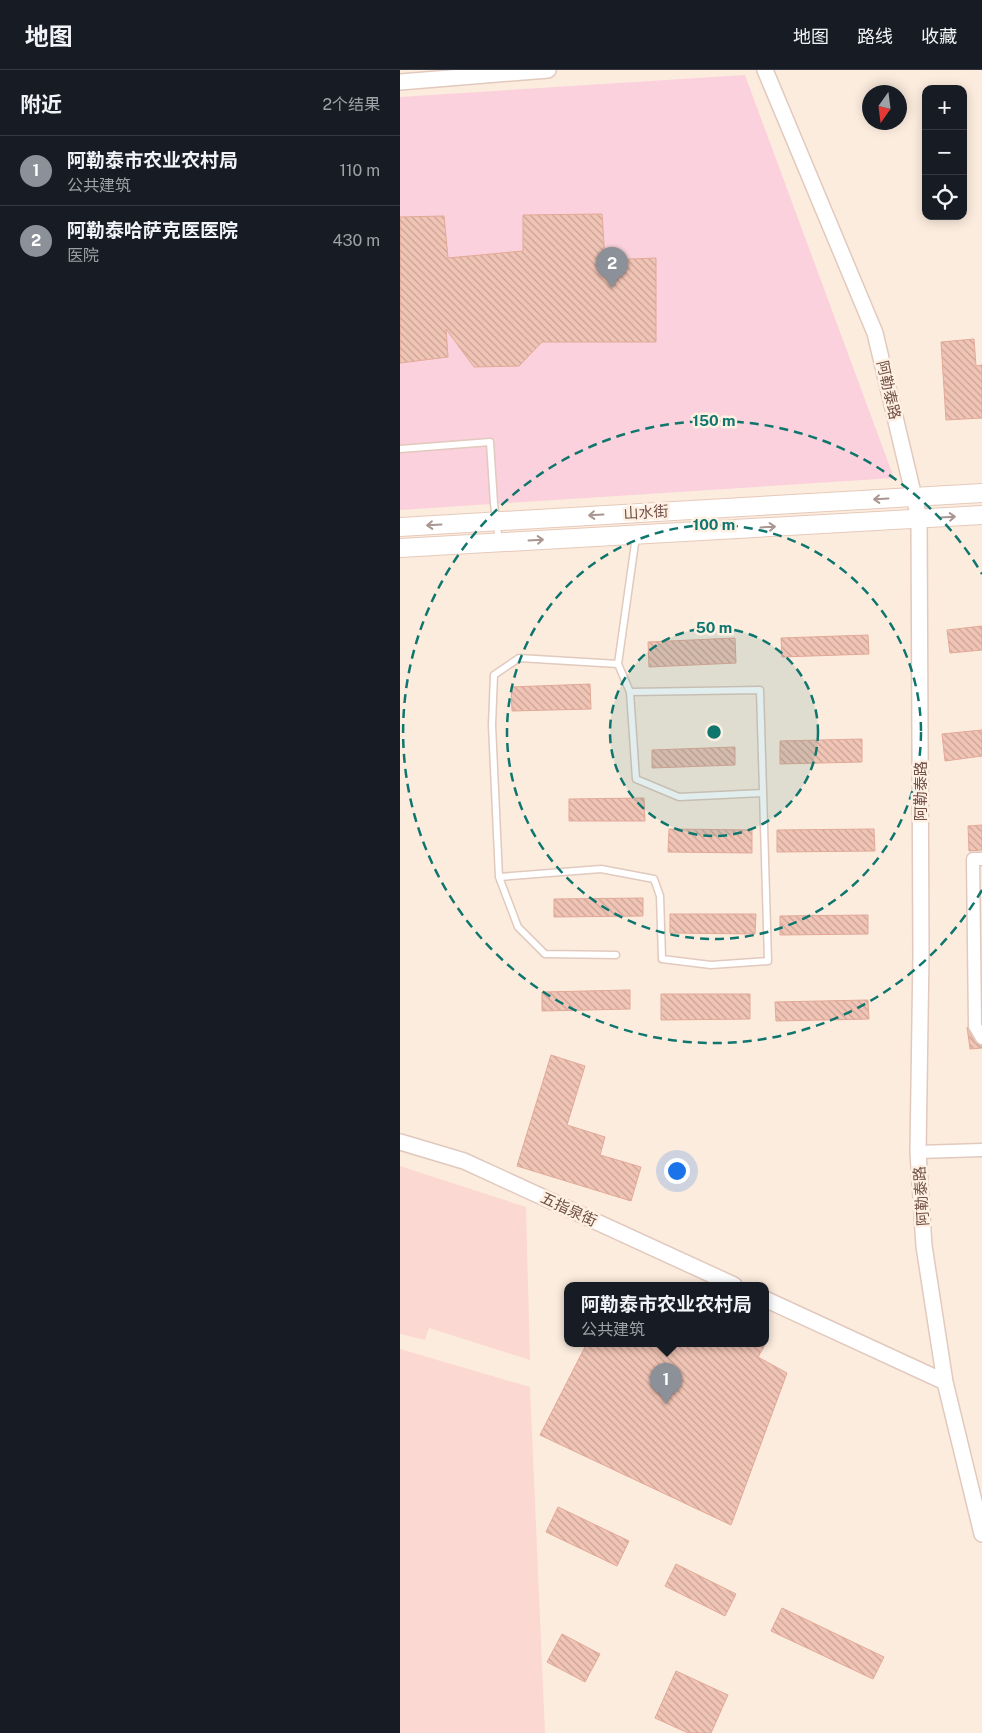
<!DOCTYPE html>
<html lang="zh">
<meta charset="utf-8">
<style>
:root{--surface:#171b24;--page:#20242c;--text:#f1f3f6;--muted:#9ea1a6;--line:#363941;--accent:#8c9099}
body{margin:0;font-family:"Public Sans","Noto Sans SC",sans-serif;background:var(--page);color:var(--text)}
.controls{position:absolute;right:15px;top:15px;display:grid;overflow:hidden;border-radius:10px;box-shadow:0 2px 12px #0003}
.controls button{width:45px;height:45px;display:grid;place-items:center;padding:0;border:0;border-bottom:1px solid var(--line);background:var(--surface);color:var(--text);font:25px sans-serif}
.compass{position:absolute;left:462px;top:15px;width:45px;height:45px;border-radius:50%;background:var(--surface);box-shadow:0 2px 12px #0003;rotate:194deg}
.you{position:absolute;left:276px;top:1100px;width:18px;height:18px;margin:-12px;border:4px solid #fff;border-radius:50%;background:#1a73e8;box-shadow:0 0 0 8px #1a73e833}
.badge{display:grid;place-items:center;width:32px;height:32px;border-radius:50%;background:var(--accent);color:#fff;font-size:16px;font-weight:700}
.pin{position:absolute;translate:-50% -41px;filter:drop-shadow(0 1px 2px #0008)}
.pin::after{content:'';position:absolute;top:26px;width:18px;height:15px;background:inherit;clip-path:polygon(0 0,100% 0,50% 100%)}
.popup{position:absolute;left:164px;top:1212px;width:205px;height:65px;box-sizing:border-box;display:grid;place-content:center;border-radius:10px;background:var(--surface);filter:drop-shadow(0 1px 4px #0005);font-size:16px;white-space:nowrap;color:var(--muted)}
.popup b{font-size:19px;color:var(--text)}
.popup::after{content:'';position:absolute;left:50%;top:100%;margin-left:-10px;border:10px solid transparent;border-top-color:var(--surface)}
.list{margin:0;padding:0;list-style:none}
h2{display:flex;justify-content:space-between;align-items:center;height:65px;margin:0;padding:0 20px;font-size:21px}
h2 small{font-size:16px;font-weight:400;color:var(--muted)}
.list li{display:grid;grid-template-columns:32px 1fr auto;gap:15px;align-items:center;box-sizing:border-box;height:70px;padding:0 20px;border-top:1px solid var(--line)}
.list b{display:block;font-size:19px;white-space:nowrap}
.list p{margin:0;font-size:16px;white-space:nowrap;color:var(--muted)}
.list em{font-size:16px;font-style:normal;color:var(--muted)}
.icon{flex:none;width:28px;height:28px;fill:none;stroke:currentColor;stroke-width:2;stroke-linecap:round;stroke-linejoin:round}
.map{position:relative;flex:none;width:582px;height:1663px;overflow:hidden}
header{display:flex;align-items:center;gap:30px;box-sizing:border-box;height:70px;padding:0 25px;background:var(--surface);border-bottom:1px solid var(--line)}
header strong{font-size:24px}
nav{display:flex;gap:28px;margin-inline-start:auto;font-size:18px}
main{display:flex}
aside{flex:1;background:var(--surface)}
.map>svg:first-child{display:block}
.commercial{fill:#fcd8d2}
.medical{fill:#fad1dc}
.building{fill:url(#building-back-hatch);stroke:#e3a997}
.lines{fill:none;stroke-linecap:round;stroke-linejoin:round}
.service-casing{stroke:#e1c9be;stroke-width:9}
.minor-casing{stroke:#e1c9be;stroke-width:15}
.tertiary-casing{stroke:#e1c9be;stroke-width:18}
.secondary-casing{stroke:#e6c9bb;stroke-width:20}
.service{stroke:#fff;stroke-width:6}
.minor{stroke:#fff;stroke-width:12}
.tertiary{stroke:#fff;stroke-width:15}
.secondary{stroke:#fff;stroke-width:18}
.oneway{stroke:#aa9691}
.ring{fill:none;stroke:#0f766e;stroke-width:2.5;stroke-dasharray:9 6}
.labels{text-anchor:middle;dominant-baseline:central;stroke-width:5;stroke-linejoin:round;paint-order:stroke}
.street-label{font-size:15px;fill:#715047;stroke:#fff0e4}
.centre{fill:#0f766e;stroke:#fff0e4;stroke-width:2.5}
.ring-label{font-size:15px;text-anchor:middle;font-weight:bold;fill:#0f766e;stroke:#fff0e4;stroke-width:5;stroke-linejoin:round;paint-order:stroke}
</style>
<header>
<strong>地图</strong>
<nav><a>地图</a><a>路线</a><a>收藏</a></nav>
</header>
<main>
<aside>
<h2>附近<small>2个结果</small></h2>
<ul class="list">
<li><span class="badge">1</span><div><b>阿勒泰市农业农村局</b><p>公共建筑</p></div><em>110 m</em></li>
<li><span class="badge">2</span><div><b>阿勒泰哈萨克医医院</b><p>医院</p></div><em>430 m</em></li>
</ul>
</aside>
<div class="map">
<svg width="582" height="1663" viewBox="0 0 582 1663">
<defs>
<pattern id="building-back-hatch" width="6" height="6" patternUnits="userSpaceOnUse" patternTransform="scale(1.25)"><rect width="6" height="6" fill="#f1c5b6"/><path d="M-1 5l2 2M0 0l6 6M5-1l2 2" fill="none" stroke="#c8a296"/></pattern>
</defs>
<rect width="100%" height="100%" fill="#fcecde"/>
<path class="commercial" d="M 0,1096 L 126,1137 L 130,1290 L 29,1258 L 25,1270 L 0,1264 Z
M 0,1279 L 130,1317 L 145,1663 L 0,1663 Z"/>
<path class="medical" d="M 345,5 L 494,408 L 0,440 L 0,27 Z"/>
<path class="building" d="M 202,144 L 205,190 L 256,188 L 256,272 L 142,272 L 119,296 L 74,297 L 46,259 L 48,287 L 0,293 L 0,147 L 44,146 L 48,188 L 123,181 L 123,145 Z
M 574,269 L 576,296 L 582,295 L 582,348 L 546,350 L 541,272 Z
M 582,556 L 582,580 L 550,583 L 547,560 Z
M 468,565 L 469,584 L 382,587 L 381,568 Z
M 335,568 L 336,593 L 249,597 L 248,572 Z
M 190,614 L 191,639 L 112,641 L 111,617 Z
M 582,660 L 582,686 L 545,691 L 542,664 Z
M 462,669 L 462,692 L 380,694 L 380,671 Z
M 335,677 L 335,695 L 252,698 L 252,680 Z
M 244,728 L 245,751 L 169,751 L 169,729 Z
M 582,755 L 582,780 L 569,781 L 568,756 Z
M 269,759 L 352,760 L 352,783 L 268,782 Z
M 474,759 L 475,781 L 377,782 L 377,760 Z
M 243,828 L 243,846 L 154,847 L 154,829 Z
M 270,844 L 356,844 L 355,864 L 270,863 Z
M 468,845 L 468,864 L 380,865 L 380,846 Z
M 230,920 L 230,939 L 142,941 L 142,922 Z
M 261,924 L 350,924 L 350,949 L 261,950 Z
M 468,930 L 469,949 L 376,951 L 375,932 Z
M 567,957 L 575,972 L 582,976 L 582,978 L 570,979 Z
M 151,985 L 185,996 L 167,1055 L 205,1067 L 200,1085 L 241,1097 L 231,1131 L 117,1096 Z
M 187,1273 L 366,1273 L 358,1287 L 387,1303 L 331,1455 L 140,1365 Z
M 158,1437 L 229,1471 L 217,1496 L 146,1462 Z
M 276,1494 L 336,1524 L 325,1546 L 265,1516 Z
M 382,1538 L 484,1587 L 473,1609 L 371,1561 Z
M 162,1564 L 200,1584 L 185,1612 L 147,1592 Z
M 276,1601 L 328,1625 L 311,1663 L 288,1663 L 255,1648 Z"/>
<g class="lines">
<defs>
<path id="service" d="M 0,379 L 90,372 L 94,434 L 99,471
M 230,622 L 236,709 L 279,727 L 363,723
M 99,807 L 201,799 L 254,809 L 260,826 L 262,889 L 311,895 L 368,891 L 360,620 L 230,622 L 218,594 L 236,466
M 216,885 L 145,884 L 118,857 L 99,807 L 92,655 L 94,605 L 119,588 L 218,594"/>
<path id="minor" d="M 582,789 L 573,789 L 575,956 L 582,968
M 518,1082 L 582,1080"/>
<path id="tertiary" d="M 365,0 L 475,263 L 519,448 L 521,884 L 518,1082 L 524,1176 L 545,1312 L 582,1464
M 0,12 L 148,0
M 0,1072 L 64,1091 L 334,1215
M 365,1229 L 545,1312"/>
<path id="secondary" d="M 0,457 L 582,423
M 0,478 L 582,445"/>
</defs>
<use href="#service" class="service-casing"/>
<use href="#minor" class="minor-casing"/>
<use href="#tertiary" class="tertiary-casing"/>
<use href="#secondary" class="secondary-casing"/>
<use href="#service" class="service"/>
<use href="#minor" class="minor"/>
<use href="#tertiary" class="tertiary"/>
<use href="#secondary" class="secondary"/>
</g>
<defs><path id="oneway-shaft" d="M-6 0H5M1.5-3L5.5 0L1.5 3" fill="none" stroke-width="1.6" stroke-linecap="round" stroke-linejoin="round" transform="scale(1.25)"/></defs>
<g class="oneway">
<use href="#oneway-shaft" transform="translate(481 429) rotate(177)"/>
<use href="#oneway-shaft" transform="translate(196 445) rotate(177)"/>
<use href="#oneway-shaft" transform="translate(548 447) rotate(-3)"/>
<use href="#oneway-shaft" transform="translate(34 455) rotate(177)"/>
<use href="#oneway-shaft" transform="translate(368 457) rotate(-3)"/>
<use href="#oneway-shaft" transform="translate(136 470) rotate(-3)"/>
</g>
<circle cx="314" cy="662" r="104" fill="#0f766e" fill-opacity=".12"/>
<g class="ring">
<circle cx="314" cy="662" r="104"/>
<circle cx="314" cy="662" r="207"/>
<path d="M582 820A311 311 0 1 1 582 504"/>
</g>
<g class="labels">
<g class="street-label">
<text transform="translate(489 320) rotate(77)">阿勒泰路</text>
<text transform="translate(246 442) rotate(-3)">山水街</text>
<text transform="translate(520 721) rotate(-90)">阿勒泰路</text>
<text transform="translate(521 1126) rotate(-94)">阿勒泰路</text>
<text transform="translate(169 1139) rotate(25)">五指泉街</text>
</g>
</g>
<circle cx="314" cy="662" r="8" class="centre"/>
<g class="ring-label">
<text x="314" y="356">150 m</text>
<text x="314" y="460">100 m</text>
<text x="314" y="563">50 m</text>
</g>
</svg>
<div class="controls">
<button>+</button>
<button>−</button>
<button><svg class="icon" aria-label="locate" viewBox="0 0 24 24"><circle cx="12" cy="12" r="6"/><path d="M12 2v4M12 18v4M2 12h4M18 12h4"/></svg></button>
</div>
<svg class="compass" viewBox="-18 -18 36 36"><path d="M0-13l5 13h-10z" fill="#e53935"/><path d="M0 13l5-13h-10z" fill="#9ea1a6"/></svg>
<div class="you"></div>
<div class="pin badge" style="left:266px;top:1334px">1</div>
<div class="popup"><b>阿勒泰市农业农村局</b>公共建筑</div>
<div class="pin badge" style="left:212px;top:218px">2</div>
</div>
</main>
